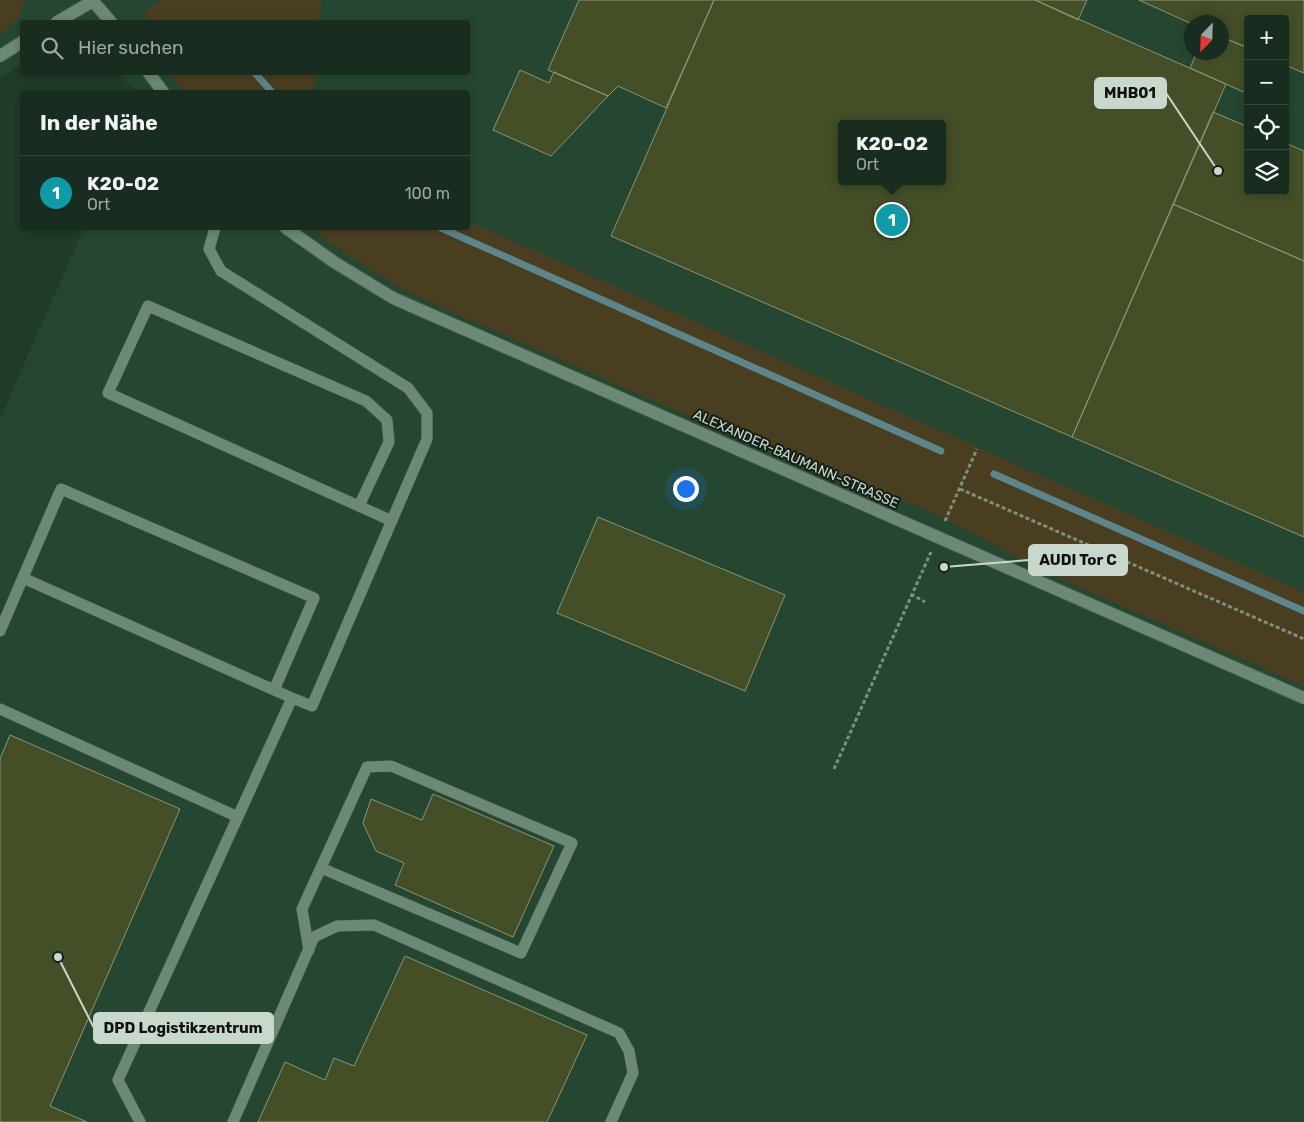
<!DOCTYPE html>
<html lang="de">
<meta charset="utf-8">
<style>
:root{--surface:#182c1f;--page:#25382c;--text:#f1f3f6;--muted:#9fa7a4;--line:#36483d;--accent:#95b2f1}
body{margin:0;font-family:Rubik,sans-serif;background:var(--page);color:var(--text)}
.controls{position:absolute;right:15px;top:15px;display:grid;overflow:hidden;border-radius:5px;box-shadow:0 2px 8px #0003}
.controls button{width:45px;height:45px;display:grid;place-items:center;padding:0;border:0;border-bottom:1px solid var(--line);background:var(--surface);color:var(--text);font:25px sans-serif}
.compass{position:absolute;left:1184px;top:15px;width:45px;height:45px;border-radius:50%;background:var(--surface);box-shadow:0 2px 8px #0003;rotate:203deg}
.you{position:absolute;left:685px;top:488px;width:18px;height:18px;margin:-12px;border:4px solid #fff;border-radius:50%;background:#1a73e8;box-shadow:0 0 0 8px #1a73e833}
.badge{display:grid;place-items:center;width:32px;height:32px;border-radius:50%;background:var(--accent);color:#fff;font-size:16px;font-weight:700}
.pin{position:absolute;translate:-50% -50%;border:2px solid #fff;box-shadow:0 1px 5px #0006}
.popup{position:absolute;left:838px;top:120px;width:108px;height:65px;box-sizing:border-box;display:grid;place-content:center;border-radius:5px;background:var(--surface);filter:drop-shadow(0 1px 4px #0005);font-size:16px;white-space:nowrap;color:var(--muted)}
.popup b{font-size:19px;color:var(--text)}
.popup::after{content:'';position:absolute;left:50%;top:100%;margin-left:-10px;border:10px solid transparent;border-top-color:var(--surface)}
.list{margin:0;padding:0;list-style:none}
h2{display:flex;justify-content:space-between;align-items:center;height:65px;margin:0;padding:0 20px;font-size:21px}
h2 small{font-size:16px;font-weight:400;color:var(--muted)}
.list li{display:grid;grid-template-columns:32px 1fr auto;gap:15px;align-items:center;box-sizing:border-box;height:75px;padding:0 20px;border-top:1px solid var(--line)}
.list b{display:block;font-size:19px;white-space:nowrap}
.list p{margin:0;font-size:16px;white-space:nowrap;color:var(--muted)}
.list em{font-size:16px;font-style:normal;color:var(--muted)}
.icon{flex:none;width:28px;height:28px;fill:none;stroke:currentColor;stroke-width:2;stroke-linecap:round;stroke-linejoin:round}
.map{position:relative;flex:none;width:1304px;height:1122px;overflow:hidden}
.search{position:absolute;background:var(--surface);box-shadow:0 2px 8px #0003;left:20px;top:20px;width:450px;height:55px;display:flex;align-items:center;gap:12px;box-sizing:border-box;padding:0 18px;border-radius:5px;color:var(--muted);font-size:19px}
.panel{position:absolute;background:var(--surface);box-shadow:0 2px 8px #0003;left:20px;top:90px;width:450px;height:140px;border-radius:5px}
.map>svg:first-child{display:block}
.built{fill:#254731;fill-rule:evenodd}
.green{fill:#493e1f}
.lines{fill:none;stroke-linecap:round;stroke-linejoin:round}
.stream{stroke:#5b868d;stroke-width:7}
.building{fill:#444f28;stroke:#8b9676;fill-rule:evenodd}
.lane-casing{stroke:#3d5546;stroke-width:12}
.street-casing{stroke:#3d5546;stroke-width:14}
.path{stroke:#7b9081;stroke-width:3;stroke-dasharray:4 2.5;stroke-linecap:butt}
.lane{stroke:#6b8974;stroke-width:11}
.street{stroke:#6b8974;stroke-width:12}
.labels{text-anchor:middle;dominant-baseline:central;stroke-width:4;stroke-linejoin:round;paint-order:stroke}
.street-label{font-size:14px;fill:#c9d8cd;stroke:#131f17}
.leader{fill:none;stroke:#c9d8cd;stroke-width:2}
.callout-dot{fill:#c9d8cd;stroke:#131f17;stroke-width:2}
.callout{fill:#c9d8cd;stroke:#c9d8cd;stroke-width:2}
.callout-label{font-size:15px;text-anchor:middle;font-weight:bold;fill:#111}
</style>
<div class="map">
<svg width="1304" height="1122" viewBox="0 0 1304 1122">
<rect width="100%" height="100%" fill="#203b29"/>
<path class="built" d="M 0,0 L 1304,0 L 1304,1122 L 0,1122 L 0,419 L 84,228 L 468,228 L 468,92 L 141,92 L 114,73 L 468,72 L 468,22 L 22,22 L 22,64 L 0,77 ZM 1248,19 L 1285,19 L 1285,191 L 1248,191 ZM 1192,22 L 1222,22 L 1222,52 L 1192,52 ZM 842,124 L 942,124 L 942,181 L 842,181 Z"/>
<path class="green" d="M 0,0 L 25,0 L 17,20 L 0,34 Z
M 162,0 L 321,0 L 319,22 L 148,22 L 145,12 Z
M 169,73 L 316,73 L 314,92 L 183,92 Z
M 468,221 L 1304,592 L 1304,686 L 1038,569 L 972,533 L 932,513 L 901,500 L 892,502 L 838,482 L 403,290 L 330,243 L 312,228 L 468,228 Z"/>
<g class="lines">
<path class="stream" d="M 254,72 L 272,92
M 441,228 L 941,451
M 994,474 L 1304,611"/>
</g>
<path class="building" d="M 579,0 L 714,0 L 666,108 L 618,86 L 608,96 L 548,70 Z
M 714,0 L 1035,0 L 1226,84 L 1072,437 L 611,236 ZM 842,124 L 942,124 L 942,181 L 842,181 Z
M 1035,0 L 1087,0 L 1078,20 Z
M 1139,0 L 1304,0 L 1304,73 L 1285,65 L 1285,19 L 1248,19 L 1248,48 L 1222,37 L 1222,22 L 1192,24 Z
M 1222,37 L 1248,48 L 1248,94 L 1190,68 L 1197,52 L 1222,52 Z
M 520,70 L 549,83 L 554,72 L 608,96 L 551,156 L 493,130 Z
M 1213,112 L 1248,127 L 1248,191 L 1285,191 L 1285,143 L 1304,151 L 1304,261 L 1173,204 Z
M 1173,204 L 1304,261 L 1304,537 L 1072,437 Z
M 598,517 L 785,595 L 745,691 L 557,613 Z
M 10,735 L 180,809 L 50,1106 L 87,1122 L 0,1122 L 0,759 Z
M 433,794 L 554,846 L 513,937 L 395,885 L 404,863 L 376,851 L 363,823 L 371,799 L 422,820 Z
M 405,956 L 587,1035 L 547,1122 L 258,1122 L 285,1062 L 325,1080 L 334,1058 L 354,1066 Z"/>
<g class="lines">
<defs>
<path id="lane" d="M 215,228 L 209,249 L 221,271 L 408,388 L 427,413 L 427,439 L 312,706 L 292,698
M 359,506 L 389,442 L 387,420 L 366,401 L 148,306 L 108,393 L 392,521
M 23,578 L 292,698 L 118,1080 L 140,1122
M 0,631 L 61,489 L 314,598 L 274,690
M 0,709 L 238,817
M 309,950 L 302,909 L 367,767 L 391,766 L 572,843 L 521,953 L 321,868
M 233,1122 L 314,937 L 337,926 L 374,925 L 619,1033 L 629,1051 L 633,1073 L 611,1122"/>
<path id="street" d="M 92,0 L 111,22
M 57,22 L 93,1
M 0,56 L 22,42
M 148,72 L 163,92
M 286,228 L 334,262 L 393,298 L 1304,698"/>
</defs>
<use href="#lane" class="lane-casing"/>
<use href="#street" class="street-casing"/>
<path class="path" d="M 960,489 L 1304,639
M 945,521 L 977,449
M 911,594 L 925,602
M 834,769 L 931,552"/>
<use href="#lane" class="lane"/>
<use href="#street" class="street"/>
</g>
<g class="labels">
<g class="street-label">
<text transform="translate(796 459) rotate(24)">ALEXANDER-BAUMANN-STRASSE</text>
</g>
</g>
<path class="leader" d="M1218 171L1166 93M944 567L1029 560M58 957L94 1028"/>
<g class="callout-dot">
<circle cx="1218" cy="171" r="5"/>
<circle cx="944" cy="567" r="5"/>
<circle cx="58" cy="957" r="5"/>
</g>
<g class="callout">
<rect x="1095" y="78" width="71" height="30" rx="5"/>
<rect x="1029" y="545" width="98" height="30" rx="5"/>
<rect x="94" y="1013" width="179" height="30" rx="5"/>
</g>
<g class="callout-label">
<text x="1130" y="98">MHB01</text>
<text x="1078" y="565">AUDI Tor C</text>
<text x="183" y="1033">DPD Logistikzentrum</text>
</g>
</svg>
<div class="controls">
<button>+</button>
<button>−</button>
<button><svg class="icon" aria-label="locate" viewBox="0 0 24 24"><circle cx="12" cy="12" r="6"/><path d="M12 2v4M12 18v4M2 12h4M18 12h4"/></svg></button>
<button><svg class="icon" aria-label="layers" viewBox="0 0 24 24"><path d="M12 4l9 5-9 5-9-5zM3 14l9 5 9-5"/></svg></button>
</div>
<svg class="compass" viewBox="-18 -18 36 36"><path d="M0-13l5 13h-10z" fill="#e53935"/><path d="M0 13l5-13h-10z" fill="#9fa7a4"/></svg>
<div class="you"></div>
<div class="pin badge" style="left:892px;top:220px;background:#0f9aa8">1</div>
<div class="popup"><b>K20-02</b>Ort</div>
<div class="search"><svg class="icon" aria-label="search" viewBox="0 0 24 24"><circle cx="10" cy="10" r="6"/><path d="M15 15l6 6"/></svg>Hier suchen</div>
<section class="panel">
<h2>In der Nähe<small></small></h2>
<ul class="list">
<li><span class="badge" style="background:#0f9aa8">1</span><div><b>K20-02</b><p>Ort</p></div><em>100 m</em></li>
</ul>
</section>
</div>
